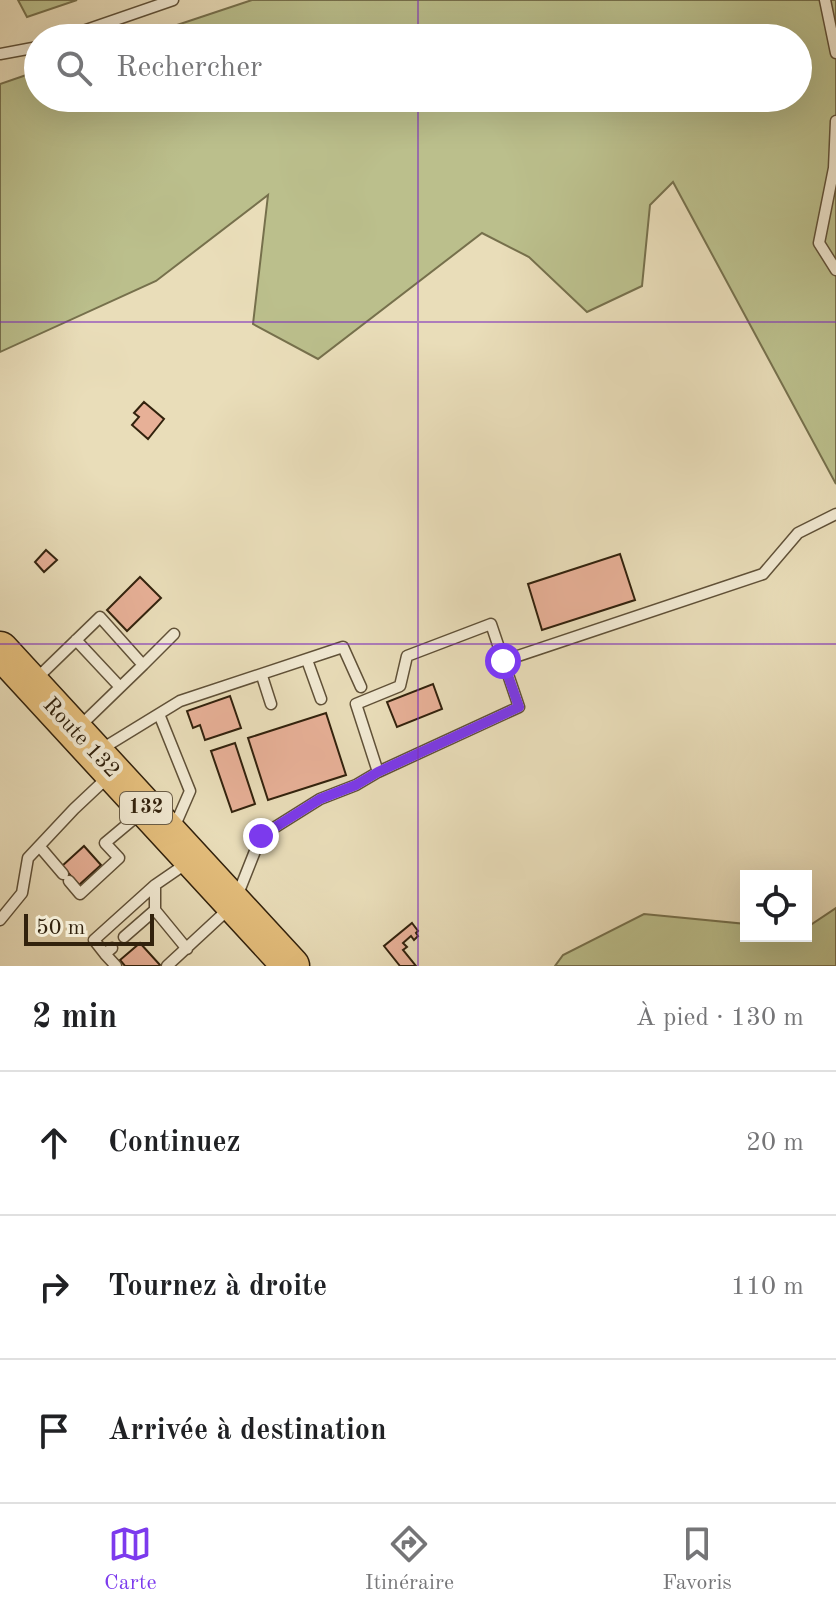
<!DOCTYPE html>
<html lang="fr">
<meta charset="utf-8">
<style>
:root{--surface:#fff;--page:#f6f6f6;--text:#202124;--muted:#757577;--line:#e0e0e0;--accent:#7c3aed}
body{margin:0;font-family:"Old Standard TT",serif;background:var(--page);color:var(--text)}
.controls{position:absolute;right:24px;bottom:24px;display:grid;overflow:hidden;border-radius:0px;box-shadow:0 8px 32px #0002}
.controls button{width:72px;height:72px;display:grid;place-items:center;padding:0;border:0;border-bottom:2px solid var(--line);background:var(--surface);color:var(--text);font:40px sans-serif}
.scale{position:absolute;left:24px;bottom:20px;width:130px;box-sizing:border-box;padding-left:8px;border:4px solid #32220d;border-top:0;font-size:22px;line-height:28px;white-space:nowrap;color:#32220d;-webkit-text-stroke:6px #f1e9d2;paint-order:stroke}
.stop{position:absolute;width:24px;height:24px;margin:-18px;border:6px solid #7c3aed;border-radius:50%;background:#fff}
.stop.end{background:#7c3aed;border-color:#fff;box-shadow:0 2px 8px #0008}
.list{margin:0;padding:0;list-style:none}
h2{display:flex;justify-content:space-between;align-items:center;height:104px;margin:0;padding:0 32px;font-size:34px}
h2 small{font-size:26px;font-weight:400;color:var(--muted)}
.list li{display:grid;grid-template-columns:52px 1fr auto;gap:24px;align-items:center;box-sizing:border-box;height:144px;padding:0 32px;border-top:2px solid var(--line)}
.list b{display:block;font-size:30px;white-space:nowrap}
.list em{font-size:26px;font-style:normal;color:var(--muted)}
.icon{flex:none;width:44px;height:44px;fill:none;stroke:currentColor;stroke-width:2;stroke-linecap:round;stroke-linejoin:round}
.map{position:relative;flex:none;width:836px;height:966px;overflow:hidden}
.search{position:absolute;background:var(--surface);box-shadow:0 8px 32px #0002;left:24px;right:24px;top:24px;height:88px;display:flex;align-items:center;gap:20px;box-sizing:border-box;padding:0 28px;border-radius:44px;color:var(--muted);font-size:30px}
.sheet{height:536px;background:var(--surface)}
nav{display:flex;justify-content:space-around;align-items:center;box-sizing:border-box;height:112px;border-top:2px solid var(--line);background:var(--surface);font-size:22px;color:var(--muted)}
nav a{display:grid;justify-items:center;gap:4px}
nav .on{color:var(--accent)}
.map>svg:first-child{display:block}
.green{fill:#bbbf8c;stroke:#76704c;stroke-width:2}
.building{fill:#e7b097;stroke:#32220d;stroke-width:2}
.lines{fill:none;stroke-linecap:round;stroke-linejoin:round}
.lane-casing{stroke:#605138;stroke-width:13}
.highway-casing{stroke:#32220d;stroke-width:39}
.lane{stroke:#f1e9d2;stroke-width:10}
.highway{stroke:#e4be7c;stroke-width:36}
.route{stroke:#7c3aed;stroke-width:10}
.grid{fill:none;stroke:#7b2cbf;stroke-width:2;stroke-opacity:0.55}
.labels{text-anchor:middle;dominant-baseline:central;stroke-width:8;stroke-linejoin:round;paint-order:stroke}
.shield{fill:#f1e9d2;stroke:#6b5e48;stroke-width:2}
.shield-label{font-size:20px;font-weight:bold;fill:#32220d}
.street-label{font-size:22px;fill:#32220d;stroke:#f1e9d2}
</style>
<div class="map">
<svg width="836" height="966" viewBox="0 0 836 966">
<rect width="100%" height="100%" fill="#e9ddb9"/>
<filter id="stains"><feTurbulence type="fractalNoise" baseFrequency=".0025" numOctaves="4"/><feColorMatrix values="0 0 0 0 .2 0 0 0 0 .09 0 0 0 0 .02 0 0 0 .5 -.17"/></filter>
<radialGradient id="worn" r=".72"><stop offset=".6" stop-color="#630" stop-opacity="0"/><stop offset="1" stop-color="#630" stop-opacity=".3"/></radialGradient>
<path class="green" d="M 18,0 L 77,0 L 27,17 Z
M 252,0 L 836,0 L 836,484 L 673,182 L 650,205 L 642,286 L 587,312 L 529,257 L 482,233 L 318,359 L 253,324 L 268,195 L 156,281 L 0,352 L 0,84 L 38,71 L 38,98 L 798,98 L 798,38 L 138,38 Z
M 836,908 L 836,966 L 555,966 L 563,955 L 644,914 L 746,924 L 746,936 L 806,936 L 806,928 Z"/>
<path class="building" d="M 144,402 L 164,419 L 148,439 L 132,425 L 139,417 L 134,413 Z
M 46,550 L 57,560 L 44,572 L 35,562 Z
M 620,554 L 635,600 L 542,630 L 528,584 Z
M 140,577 L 161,598 L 127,631 L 107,610 Z
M 433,684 L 442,709 L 397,727 L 387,702 Z
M 230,696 L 241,728 L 205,740 L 200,725 L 193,728 L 187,711 Z
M 326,713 L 346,775 L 268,800 L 248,738 Z
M 235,743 L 255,804 L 232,812 L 211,751 Z
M 84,846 L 101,865 L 79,885 L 62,866 Z
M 412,923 L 418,931 L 416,933 L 418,936 L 414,940 L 411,936 L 403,943 L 407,947 L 403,950 L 416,966 L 400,966 L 384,946 Z
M 140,943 L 160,965 L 159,966 L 125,966 L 120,960 Z"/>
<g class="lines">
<defs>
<path id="lane" d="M 825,0 L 836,53
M 63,38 L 173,0
M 0,54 L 38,47
M 836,121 L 834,168 L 819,243 L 836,270
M 76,640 L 120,687
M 307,660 L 321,699
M 503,661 L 763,574 L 798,533 L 836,514
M 143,665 L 174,634
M 262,676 L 271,704
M 35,680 L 100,617 L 143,665 L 79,727
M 159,714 L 190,791 L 173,830
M 100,750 L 180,701 L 343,647 L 361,687
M 40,847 L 63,874
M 187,863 L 155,885 L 155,910 L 187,949
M 69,881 L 80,894 L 119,858 L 105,843 L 142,812
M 0,920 L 22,893 L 28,858 L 74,809 L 108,777
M 124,937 L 155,910
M 112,948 L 105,954 L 116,966
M 105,954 L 94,940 L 155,885
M 167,966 L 234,904 L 261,836 L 320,799 L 356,785 L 378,772 L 519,707 L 491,624 L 407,656 L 400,686 L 356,704 L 378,772"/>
<path id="highway" d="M 0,650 L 291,966"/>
</defs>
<use href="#lane" class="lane-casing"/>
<use href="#highway" class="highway-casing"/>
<use href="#lane" class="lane"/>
<use href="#highway" class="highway"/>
</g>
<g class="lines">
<path class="route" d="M 261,836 L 320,799 L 356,785 L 378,772 L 519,707 L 503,661"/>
</g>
<path class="grid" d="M 418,0 L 418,38M 418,98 L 418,966M 0,322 L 836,322M 0,644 L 836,644"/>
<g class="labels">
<rect class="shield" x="120" y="792" width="52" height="32" rx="6"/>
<g class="shield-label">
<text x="146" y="808">132</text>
</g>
<g class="street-label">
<text transform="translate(81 738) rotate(47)">Route 132</text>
</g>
</g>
<rect width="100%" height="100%" filter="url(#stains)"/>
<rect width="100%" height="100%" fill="url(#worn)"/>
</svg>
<div class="controls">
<button><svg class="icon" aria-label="locate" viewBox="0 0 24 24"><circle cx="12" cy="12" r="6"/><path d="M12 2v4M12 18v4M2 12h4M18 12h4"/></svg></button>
</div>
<div class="scale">50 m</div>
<div class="stop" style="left:503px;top:661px"></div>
<div class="stop end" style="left:261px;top:836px"></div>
<div class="search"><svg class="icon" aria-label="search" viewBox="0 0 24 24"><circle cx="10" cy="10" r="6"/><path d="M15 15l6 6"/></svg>Rechercher</div>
</div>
<section class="sheet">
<h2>2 min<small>À pied · 130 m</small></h2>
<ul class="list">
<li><svg class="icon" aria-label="ahead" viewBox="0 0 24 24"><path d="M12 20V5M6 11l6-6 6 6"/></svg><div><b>Continuez</b></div><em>20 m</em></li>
<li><svg class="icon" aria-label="right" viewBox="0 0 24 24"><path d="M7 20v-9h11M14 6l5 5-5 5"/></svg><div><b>Tournez à droite</b></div><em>110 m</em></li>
<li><svg class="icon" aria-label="arrive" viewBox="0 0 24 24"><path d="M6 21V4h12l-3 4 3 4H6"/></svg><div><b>Arrivée à destination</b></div></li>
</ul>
</section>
<nav>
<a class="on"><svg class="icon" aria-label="map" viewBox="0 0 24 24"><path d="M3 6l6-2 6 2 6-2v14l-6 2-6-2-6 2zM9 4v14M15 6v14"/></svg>Carte</a>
<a><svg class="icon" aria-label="directions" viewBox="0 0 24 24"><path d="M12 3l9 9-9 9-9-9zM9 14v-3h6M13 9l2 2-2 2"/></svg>Itinéraire</a>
<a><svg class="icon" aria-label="saved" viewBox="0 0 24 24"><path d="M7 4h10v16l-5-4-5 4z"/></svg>Favoris</a>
</nav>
